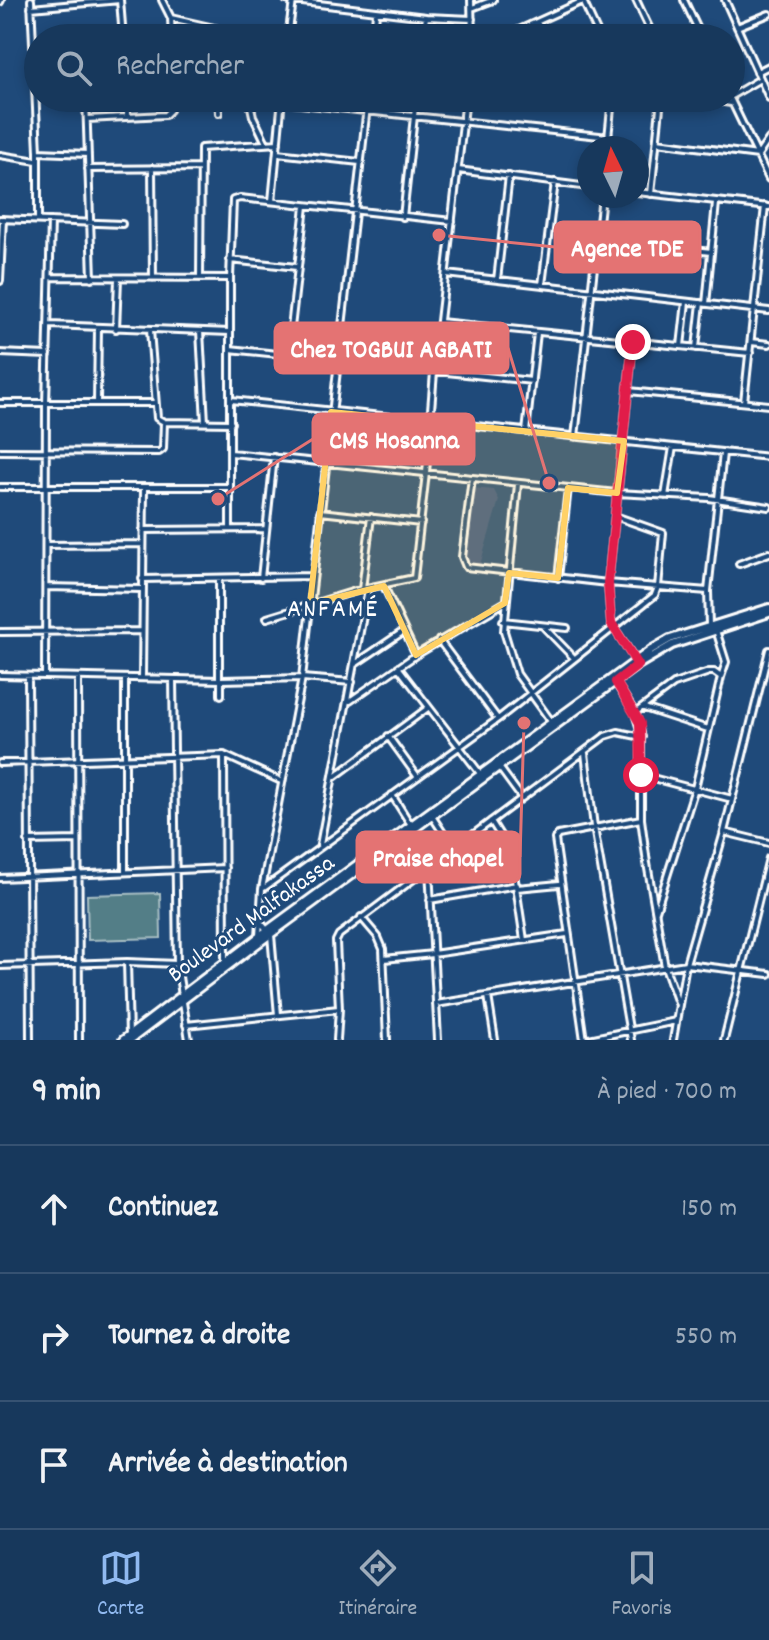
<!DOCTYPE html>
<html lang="fr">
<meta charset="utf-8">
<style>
:root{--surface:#17385c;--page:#244365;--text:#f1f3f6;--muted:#9eacbb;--line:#365272;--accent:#90b9f0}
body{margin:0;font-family:Dekko,sans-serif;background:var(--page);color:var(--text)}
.compass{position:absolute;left:577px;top:136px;width:72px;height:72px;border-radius:50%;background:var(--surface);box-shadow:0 4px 12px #0003;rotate:355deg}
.stop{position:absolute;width:24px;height:24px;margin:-18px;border:6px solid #e11d48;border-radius:50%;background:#fff}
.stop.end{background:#e11d48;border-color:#fff;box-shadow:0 2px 8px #0008}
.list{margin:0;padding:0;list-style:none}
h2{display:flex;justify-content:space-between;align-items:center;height:104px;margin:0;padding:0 32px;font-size:34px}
h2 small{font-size:26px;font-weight:400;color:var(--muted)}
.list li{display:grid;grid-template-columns:52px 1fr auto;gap:24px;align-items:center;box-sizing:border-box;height:128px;padding:0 32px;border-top:2px solid var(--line)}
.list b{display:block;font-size:30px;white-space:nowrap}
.list em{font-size:26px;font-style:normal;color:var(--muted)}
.icon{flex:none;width:44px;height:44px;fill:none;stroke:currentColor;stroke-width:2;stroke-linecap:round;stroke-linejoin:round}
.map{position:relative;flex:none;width:769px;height:1040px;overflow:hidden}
.search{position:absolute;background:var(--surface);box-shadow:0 4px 12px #0003;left:24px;right:24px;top:24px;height:88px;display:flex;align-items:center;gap:20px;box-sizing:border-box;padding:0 28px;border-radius:44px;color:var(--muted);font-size:30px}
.sheet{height:488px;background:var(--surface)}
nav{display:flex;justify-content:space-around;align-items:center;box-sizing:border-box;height:112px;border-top:2px solid var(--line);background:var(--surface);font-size:22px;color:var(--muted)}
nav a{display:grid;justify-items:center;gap:4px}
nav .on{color:var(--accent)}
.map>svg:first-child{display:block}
.built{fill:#375784}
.green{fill:#527e87;stroke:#a8bec3;stroke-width:2}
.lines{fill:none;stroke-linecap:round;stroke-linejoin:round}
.minor-casing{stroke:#fff;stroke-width:10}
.secondary-casing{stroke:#fff;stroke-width:12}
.minor{stroke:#1f4a7a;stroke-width:4}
.secondary{stroke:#1f4a7a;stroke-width:6}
.route{stroke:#e11d48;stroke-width:10}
.marked{fill:#ffd166;fill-opacity:0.2;stroke:#ffd166;stroke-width:6;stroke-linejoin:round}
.labels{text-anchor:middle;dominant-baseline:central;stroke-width:6;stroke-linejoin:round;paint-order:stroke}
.street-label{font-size:24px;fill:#fff;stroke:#1f4a7a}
.neighbourhood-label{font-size:26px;letter-spacing:2px;fill:#fff;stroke:#1f4a7a}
.leader{fill:none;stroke:#e47373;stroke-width:3}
.callout-dot{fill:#e47373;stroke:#1f4a7a;stroke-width:3}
.callout{fill:#e47373;stroke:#e47373;stroke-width:3}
.callout-label{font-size:26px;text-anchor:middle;font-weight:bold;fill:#fff}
</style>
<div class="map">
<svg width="769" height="1040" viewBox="0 0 769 1040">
<rect width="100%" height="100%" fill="#1f4a7a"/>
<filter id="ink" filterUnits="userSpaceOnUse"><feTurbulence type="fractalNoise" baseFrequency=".0125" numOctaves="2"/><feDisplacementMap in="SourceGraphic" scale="16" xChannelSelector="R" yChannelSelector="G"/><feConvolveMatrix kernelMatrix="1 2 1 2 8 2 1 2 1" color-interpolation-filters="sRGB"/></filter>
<g filter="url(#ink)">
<path class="built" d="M 473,488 L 494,490 L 499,500 L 480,565 L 465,561 Z"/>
<path class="green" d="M 160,893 L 161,938 L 88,940 L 87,895 Z"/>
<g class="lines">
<defs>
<path id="minor" d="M 31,0 L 38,152 L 38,220
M 120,0 L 123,38
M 162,0 L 171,18 L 172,38
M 286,0 L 426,17 L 472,19
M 471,0 L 472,38
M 636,0 L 654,38
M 684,0 L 702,38
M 725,0 L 769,98
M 583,1 L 600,38
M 0,2 L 1,0
M 31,8 L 120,0
M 472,8 L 493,0
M 171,18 L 258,38
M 537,22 L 545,38
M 737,27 L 769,14
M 288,38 L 293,1
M 374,38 L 376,12
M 423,38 L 426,17
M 501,38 L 585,0
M 757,72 L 769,66
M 731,96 L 760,79
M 86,98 L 92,278
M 127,98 L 127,116
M 218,98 L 219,113
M 249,98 L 253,116 L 266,143
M 697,98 L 731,103
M 730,98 L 769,179
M 282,102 L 609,137
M 87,119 L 165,115 L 170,110 L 171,98
M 657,142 L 758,155 L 769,139
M 607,148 L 612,98
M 38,152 L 88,154
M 277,153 L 360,162
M 0,155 L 37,161
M 152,168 L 153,278
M 88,169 L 201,168
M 458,170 L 589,187
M 637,192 L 769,207
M 651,194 L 661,98
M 272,201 L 282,98
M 403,217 L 416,98
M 0,219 L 122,224
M 597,239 L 711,252
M 230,260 L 297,267
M 446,274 L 769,311
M 51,277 L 230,278
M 200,278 L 201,148 L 278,143
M 497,280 L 509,176
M 0,281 L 3,219
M 542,285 L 555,182
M 706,304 L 716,203
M 440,322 L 750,353
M 50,325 L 230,332
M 116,329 L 118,279
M 150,330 L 157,418 L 164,422 L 231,423
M 200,331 L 205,422
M 633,342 L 608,583 L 611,623 L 637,663
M 751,342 L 769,344
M 681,346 L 686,302
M 696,348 L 701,303
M 230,349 L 532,381
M 0,353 L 48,355
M 288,354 L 305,206
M 629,391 L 769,405
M 231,400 L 769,457
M 744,402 L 765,206
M 0,403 L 154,403
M 97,403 L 98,328
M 526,432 L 537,333
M 575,437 L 602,196
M 0,451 L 159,452 L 163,449 L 164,422
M 231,453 L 617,493 L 709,498 L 769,507
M 472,478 L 462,557 L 466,567 L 608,583 L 708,591
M 518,484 L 504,631 L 517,674 L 553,724
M 0,487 L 229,487
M 665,496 L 673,447
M 320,512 L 421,523
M 230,528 L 230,278 L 233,200 L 240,198 L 452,221
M 143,530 L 266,529
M 46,545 L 143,544
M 739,564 L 769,553
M 261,578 L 274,457
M 558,578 L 568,488
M 142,579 L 312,576
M 384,586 L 416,655
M 46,587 L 142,589
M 362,589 L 371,517
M 267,618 L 362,589 L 414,578 L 426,473 L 434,372 L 466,98
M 503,621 L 567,628
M 709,625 L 708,591 L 723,453
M 544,627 L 574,658
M 716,630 L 726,662 L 721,677
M 0,632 L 142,631
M 439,640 L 497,718
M 355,664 L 404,631
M 398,667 L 482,776
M 0,675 L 221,680 L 302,678 L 352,682
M 28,676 L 30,1040
M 45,676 L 46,404 L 51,221
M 78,677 L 79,1040
M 125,678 L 125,872
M 142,678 L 144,488
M 173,679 L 177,964 L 189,1040
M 219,680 L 219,579
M 616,683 L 635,713 L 641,733 L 641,819 L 647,863 L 665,967 L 678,1003
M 221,695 L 221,680
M 350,701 L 416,655 L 504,603
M 644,708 L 708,729
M 635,713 L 674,684 L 709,672 L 714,672 L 721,677 L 695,788 L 656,911
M 388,736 L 417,776
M 585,753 L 594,827 L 631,1040
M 224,755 L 225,960
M 0,763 L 224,755 L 281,781
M 499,767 L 521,797
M 641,775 L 732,799
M 333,778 L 428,708
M 392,795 L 411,825
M 432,816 L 453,848
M 491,821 L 511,853 L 524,940
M 724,832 L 769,843
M 28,841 L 78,840
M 320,845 L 368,589
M 429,868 L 438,1040
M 0,878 L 225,868
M 264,888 L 498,719 L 655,595 L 658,587 L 663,533 L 615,516
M 517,888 L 559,884
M 430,900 L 517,885
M 361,917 L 378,937 L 383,949 L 387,1040
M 259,920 L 271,935 L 278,1015
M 259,936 L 262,889 L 302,678 L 368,98
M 384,959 L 433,954 L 567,934
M 127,962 L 129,1036
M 0,966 L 127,962 L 177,964
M 488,996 L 495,1040
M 436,1004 L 686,964 L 769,974
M 186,1025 L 339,1009
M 337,1040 L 339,1009 L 336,941 L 339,935 L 605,736 L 618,732 L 642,737
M 584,1040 L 555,839 L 558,835 L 641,819
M 584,1040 L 676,1021
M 673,1040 L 686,964 L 724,832 L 769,650
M 724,1040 L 769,858"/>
<path id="secondary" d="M 123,1040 L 269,929 L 651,650 L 670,639 L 769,608
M 130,1040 L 257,944 L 638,665 L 672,645 L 769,613"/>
</defs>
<use href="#minor" class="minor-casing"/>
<use href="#secondary" class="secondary-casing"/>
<use href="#minor" class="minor"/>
<use href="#secondary" class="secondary"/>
</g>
</g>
<g class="lines" filter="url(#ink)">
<path class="route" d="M 633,342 L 608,583 L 611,623 L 638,665 L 616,682 L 640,723 L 641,775"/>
</g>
<path class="marked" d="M 331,412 L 624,441 L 617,493 L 568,488 L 558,578 L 509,573 L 505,603 L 416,655 L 384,586 L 310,604 Z"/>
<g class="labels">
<g class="street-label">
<text transform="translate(252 920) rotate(-36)">Boulevard Malfakassa</text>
</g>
<g class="neighbourhood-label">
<text x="333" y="610">ANFAMÉ</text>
</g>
</g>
<path class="leader" d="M439 235L555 247M549 483L508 348M218 499L313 439M524 723L520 857"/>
<g class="callout-dot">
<circle cx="439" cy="235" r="8"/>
<circle cx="549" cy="483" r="8"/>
<circle cx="218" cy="499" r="8"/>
<circle cx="524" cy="723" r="8"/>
</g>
<g class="callout">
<rect x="555" y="222" width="145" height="50" rx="8"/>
<rect x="275" y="323" width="233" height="50" rx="8"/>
<rect x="313" y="414" width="161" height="50" rx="8"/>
<rect x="357" y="832" width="163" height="50" rx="8"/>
</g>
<g class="callout-label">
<text x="627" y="256">Agence TDE</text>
<text x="391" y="357">Chez TOGBUI AGBATI</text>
<text x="394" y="448">CMS Hosanna</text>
<text x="438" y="866">Praise chapel</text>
</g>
</svg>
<svg class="compass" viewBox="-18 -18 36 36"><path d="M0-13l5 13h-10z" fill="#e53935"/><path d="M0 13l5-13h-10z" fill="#9eacbb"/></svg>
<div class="stop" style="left:641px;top:775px"></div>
<div class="stop end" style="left:633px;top:342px"></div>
<div class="search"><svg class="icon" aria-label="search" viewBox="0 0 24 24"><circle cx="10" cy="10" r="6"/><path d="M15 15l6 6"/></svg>Rechercher</div>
</div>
<section class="sheet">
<h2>9 min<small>À pied · 700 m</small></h2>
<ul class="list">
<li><svg class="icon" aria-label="ahead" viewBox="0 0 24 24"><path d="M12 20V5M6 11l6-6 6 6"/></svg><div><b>Continuez</b></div><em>150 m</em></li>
<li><svg class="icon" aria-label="right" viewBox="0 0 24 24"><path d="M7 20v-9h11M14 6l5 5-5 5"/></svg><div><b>Tournez à droite</b></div><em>550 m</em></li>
<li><svg class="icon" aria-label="arrive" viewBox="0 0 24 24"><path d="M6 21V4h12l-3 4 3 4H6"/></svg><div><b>Arrivée à destination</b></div></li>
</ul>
</section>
<nav>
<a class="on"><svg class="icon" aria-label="map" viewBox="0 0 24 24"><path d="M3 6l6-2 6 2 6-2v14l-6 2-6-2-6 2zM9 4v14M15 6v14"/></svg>Carte</a>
<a><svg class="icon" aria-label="directions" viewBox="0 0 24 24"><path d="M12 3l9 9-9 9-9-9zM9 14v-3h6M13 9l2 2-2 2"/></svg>Itinéraire</a>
<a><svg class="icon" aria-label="saved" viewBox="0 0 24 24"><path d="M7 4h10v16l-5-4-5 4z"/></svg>Favoris</a>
</nav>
